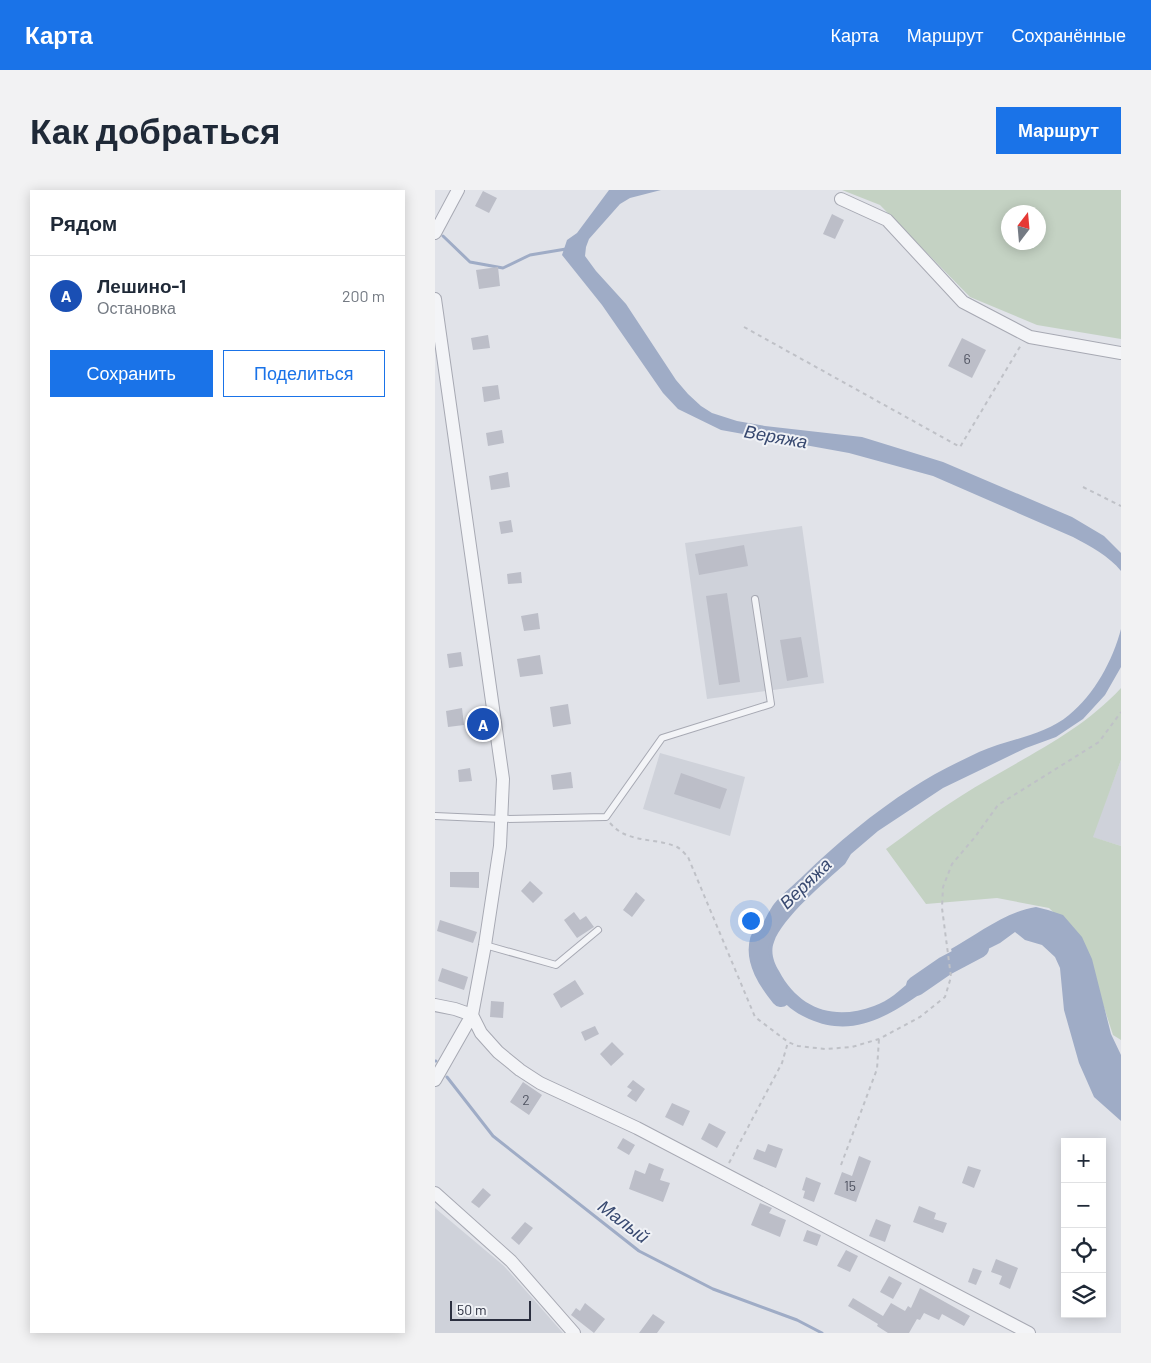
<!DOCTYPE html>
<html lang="ru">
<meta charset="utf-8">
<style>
:root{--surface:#fff;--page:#f2f2f3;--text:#1f2937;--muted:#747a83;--line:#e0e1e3;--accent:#1a73e8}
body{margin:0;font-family:Barlow,sans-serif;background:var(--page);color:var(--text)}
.controls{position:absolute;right:15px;bottom:15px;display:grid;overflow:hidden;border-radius:0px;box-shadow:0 2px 12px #0003}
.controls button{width:45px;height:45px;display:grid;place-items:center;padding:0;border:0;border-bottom:1px solid var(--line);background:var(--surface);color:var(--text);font:25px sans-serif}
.compass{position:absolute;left:566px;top:15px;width:45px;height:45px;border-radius:50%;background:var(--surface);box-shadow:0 2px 12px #0003;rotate:16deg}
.scale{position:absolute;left:15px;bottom:12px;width:81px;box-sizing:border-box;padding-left:5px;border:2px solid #2b2f3f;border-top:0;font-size:14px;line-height:18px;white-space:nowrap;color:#2b2f3f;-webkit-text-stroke:4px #f0f2f6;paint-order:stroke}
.you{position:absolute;left:315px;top:730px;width:18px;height:18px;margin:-12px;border:4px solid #fff;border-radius:50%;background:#1a73e8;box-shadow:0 0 0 8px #1a73e833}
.badge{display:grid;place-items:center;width:32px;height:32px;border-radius:50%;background:var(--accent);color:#fff;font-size:16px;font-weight:700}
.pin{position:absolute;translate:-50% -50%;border:2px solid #fff;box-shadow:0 1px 5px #0006}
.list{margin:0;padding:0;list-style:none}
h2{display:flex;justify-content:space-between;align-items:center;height:65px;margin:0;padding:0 20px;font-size:21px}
h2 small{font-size:16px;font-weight:400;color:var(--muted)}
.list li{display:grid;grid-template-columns:32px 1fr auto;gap:15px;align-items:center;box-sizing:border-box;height:80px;padding:0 20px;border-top:1px solid var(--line)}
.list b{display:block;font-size:19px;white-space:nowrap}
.list p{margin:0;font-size:16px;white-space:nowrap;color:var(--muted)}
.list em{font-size:16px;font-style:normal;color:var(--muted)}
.actions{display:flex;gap:10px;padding:15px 20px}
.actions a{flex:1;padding:11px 0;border:1px solid var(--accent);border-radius:0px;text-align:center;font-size:18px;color:var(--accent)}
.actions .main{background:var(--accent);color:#fff}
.icon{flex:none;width:28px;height:28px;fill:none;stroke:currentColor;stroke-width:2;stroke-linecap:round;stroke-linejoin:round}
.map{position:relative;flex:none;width:686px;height:1143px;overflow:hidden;border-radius:0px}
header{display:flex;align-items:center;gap:30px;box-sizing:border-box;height:70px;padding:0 25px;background:var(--accent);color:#fff}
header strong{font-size:24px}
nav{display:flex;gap:28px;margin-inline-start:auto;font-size:18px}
.intro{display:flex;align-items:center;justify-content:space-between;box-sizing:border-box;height:120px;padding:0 30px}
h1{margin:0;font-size:35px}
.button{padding:12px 22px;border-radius:0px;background:var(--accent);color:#fff;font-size:18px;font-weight:700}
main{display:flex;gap:30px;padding:0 30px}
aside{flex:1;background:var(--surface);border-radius:0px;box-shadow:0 2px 12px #0003}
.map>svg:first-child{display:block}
.built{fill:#cfd2da}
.green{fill:#c4d2c3;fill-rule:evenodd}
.water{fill:#9facc6}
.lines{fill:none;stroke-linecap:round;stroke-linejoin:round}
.stream{stroke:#9facc6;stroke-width:3}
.river{stroke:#9facc6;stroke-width:20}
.building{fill:#bcbec8}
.service-casing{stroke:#a7a9b3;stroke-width:8}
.minor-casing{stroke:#a7a9b3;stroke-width:14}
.path{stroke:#bfc1c7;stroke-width:2;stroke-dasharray:4 4;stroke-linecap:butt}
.service{stroke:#f3f4f7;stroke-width:6}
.minor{stroke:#f3f4f7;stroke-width:12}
.labels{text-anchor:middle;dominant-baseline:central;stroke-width:4;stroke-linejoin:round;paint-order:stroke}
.number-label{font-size:14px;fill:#4f5361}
.water-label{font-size:18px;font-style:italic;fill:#384970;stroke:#f0f2f6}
</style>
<header>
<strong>Карта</strong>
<nav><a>Карта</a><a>Маршрут</a><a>Сохранённые</a></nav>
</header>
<div class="intro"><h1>Как добраться</h1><a class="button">Маршрут</a></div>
<main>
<aside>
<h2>Рядом<small></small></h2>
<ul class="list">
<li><span class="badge" style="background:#1a4fb4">A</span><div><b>Лешино-1</b><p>Остановка</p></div><em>200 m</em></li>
</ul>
<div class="actions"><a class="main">Сохранить</a><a>Поделиться</a></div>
</aside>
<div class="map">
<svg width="686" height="1143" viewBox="0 0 686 1143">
<rect width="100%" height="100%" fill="#e1e3e9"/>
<path class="built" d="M 367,336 L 389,493 L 272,509 L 250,353 Z
M 225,563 L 310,587 L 295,646 L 208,619 Z
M 686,570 L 686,656 L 657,647 Z
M 0,1018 L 69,1076 L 128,1143 L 0,1143 Z"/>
<path class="green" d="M 407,0 L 686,0 L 686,149 L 602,135 L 535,107 L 445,15 ZM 574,22 L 604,22 L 604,52 L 574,52 Z
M 686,498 L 686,570 L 658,647 L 686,656 L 686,850 L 678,845 L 647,750 L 614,718 L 562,708 L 491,714 L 451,659 C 476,641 500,622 526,606 C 580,571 642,546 686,498 Z"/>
<path class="water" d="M 174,0 L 226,0 L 195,8 L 185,14 L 154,49 L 151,57 L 150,66 L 161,81 L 191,114 L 241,190 L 253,204 L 266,216 L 277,223 L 302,231 L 330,236 L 427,247 L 508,272 L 637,327 L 669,346 L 686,363 L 686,381 C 674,366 655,356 638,347 L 498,286 L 414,263 L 286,240 L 243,219 L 228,203 L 167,115 L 127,65 L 132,50 L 142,43 Z
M 686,439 L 686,477 L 670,505 L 648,529 L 621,547 L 591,558 L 508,598 L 443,641 L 416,664 L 410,674 C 390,692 347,728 339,752 C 335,762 339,773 344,781 C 364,819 399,831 439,816 C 454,811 465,800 477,790 C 485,784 494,779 502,774 L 507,789 C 465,817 426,852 374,829 C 361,823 350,816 342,803 C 334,791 324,777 322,763 C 319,750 331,725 339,714 C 347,704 359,695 369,685 C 402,653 438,623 477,598 C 498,584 521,573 544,562 C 573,549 609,546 634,525 C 659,505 678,470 686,439 Z
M 601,717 L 613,720 L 628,725 L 647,747 L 657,769 L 676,844 L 686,865 L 686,931 L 659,907 L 644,873 L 629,820 L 625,778 L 620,767 L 607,755 L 590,750 L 580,742 L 565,753 L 521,775 L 516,759 C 543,744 570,722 601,717 Z"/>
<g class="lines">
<path class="stream" d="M 8,46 L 35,72 L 68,78 L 95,65 L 131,59
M 0,871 L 1,871
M 12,887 L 58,946 L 204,1061 L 278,1099 L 362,1130 L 387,1143"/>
<path class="river" d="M 325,750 C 319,771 334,792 346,807
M 481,796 L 510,776 L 544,758"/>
</g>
<path class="building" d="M 48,1 L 62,8 L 54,23 L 40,16 Z
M 397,24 L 409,30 L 400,49 L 388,44 Z
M 63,77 L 65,96 L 44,99 L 41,80 Z
M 53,145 L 55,158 L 38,160 L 36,148 Z
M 527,148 L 551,160 L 537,188 L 513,176 Z
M 63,195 L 65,209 L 49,212 L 47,197 Z
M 67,240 L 69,253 L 53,256 L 51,243 Z
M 73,282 L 75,297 L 56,300 L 54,286 Z
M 76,330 L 78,342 L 66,344 L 64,332 Z
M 309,355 L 313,376 L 264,385 L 260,364 Z
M 86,382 L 87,393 L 73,394 L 72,384 Z
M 292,403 L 305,492 L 284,495 L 271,406 Z
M 103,423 L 105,439 L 89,441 L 86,426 Z
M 366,447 L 373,487 L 352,491 L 345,450 Z
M 26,462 L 28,476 L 14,478 L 12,464 Z
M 105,465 L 108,484 L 85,487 L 82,469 Z
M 133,514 L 136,534 L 118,537 L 115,517 Z
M 27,518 L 29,535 L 13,537 L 11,521 Z
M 35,578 L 37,591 L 24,592 L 23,580 Z
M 136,582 L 138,598 L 118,600 L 116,585 Z
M 246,583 L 292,599 L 285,619 L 239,604 Z
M 15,682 L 44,682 L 44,698 L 15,697 Z
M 95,691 L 108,703 L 98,713 L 86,701 Z
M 201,702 L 210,710 L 197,727 L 188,720 Z
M 139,722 L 145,730 L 151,726 L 159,737 L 142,748 L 129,730 Z
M 5,730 L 42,742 L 38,753 L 2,741 Z
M 7,778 L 33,787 L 29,800 L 3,791 Z
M 140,790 L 149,804 L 126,818 L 118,804 Z
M 56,811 L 69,812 L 68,828 L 55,827 Z
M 160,836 L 164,844 L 150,851 L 146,842 Z
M 177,852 L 189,864 L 176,876 L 165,864 Z
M 198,890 L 210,899 L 201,912 L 192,906 L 197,900 L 192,897 Z
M 88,892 L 107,905 L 94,925 L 75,912 Z
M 237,913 L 255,921 L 248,936 L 230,927 Z
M 274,933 L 291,942 L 282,958 L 266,949 Z
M 188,948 L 200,955 L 194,965 L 182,958 Z
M 333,954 L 348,959 L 341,978 L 318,969 L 322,959 L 330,962 Z
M 424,966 L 436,971 L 421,1012 L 399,1004 L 407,982 L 417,986 Z
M 214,973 L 229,979 L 225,990 L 235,993 L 228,1012 L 194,999 L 200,980 L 210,984 Z
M 533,976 L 546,980 L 539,998 L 527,993 Z
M 371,987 L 386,993 L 379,1012 L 368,1008 L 370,1001 L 367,1000 Z
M 48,998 L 56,1005 L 44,1018 L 36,1012 Z
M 325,1013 L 337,1018 L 334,1023 L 351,1030 L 345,1047 L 316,1035 Z
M 484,1016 L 501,1023 L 499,1029 L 512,1033 L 508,1043 L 478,1032 Z
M 441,1029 L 456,1035 L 450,1052 L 434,1046 Z
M 90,1032 L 98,1038 L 84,1055 L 76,1048 Z
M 372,1040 L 386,1045 L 382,1056 L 368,1051 Z
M 411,1060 L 423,1066 L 415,1082 L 402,1076 Z
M 561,1069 L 583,1078 L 575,1099 L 564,1094 L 567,1086 L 556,1082 Z
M 538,1078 L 547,1081 L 541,1095 L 533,1092 Z
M 454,1086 L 467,1093 L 458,1109 L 445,1102 Z
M 485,1098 L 535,1126 L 529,1136 L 507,1124 L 504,1130 L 489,1123 L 485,1130 L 482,1129 L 474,1143 L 453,1143 L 442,1136 L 443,1134 L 413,1116 L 418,1108 L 448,1126 L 456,1113 L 470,1121 L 473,1116 L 476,1118 Z
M 150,1113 L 170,1129 L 159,1143 L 136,1125 L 141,1118 L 145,1121 Z
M 218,1124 L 230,1132 L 222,1143 L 204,1143 Z"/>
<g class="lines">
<defs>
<path id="service" d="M 0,626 L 67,629 L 171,627 L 227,548 L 336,514 L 320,409
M 50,755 L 121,775 L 163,740"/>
<path id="minor" d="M 406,9 L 452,30 L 528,112 L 595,147 L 686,163
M 0,43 L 23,0
M 0,109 L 68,589 L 65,656 L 50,755 L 37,825 L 0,890
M 0,815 L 20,819 L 37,825 L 46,843 L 63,862 L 85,880 L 105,893 L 202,938 L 594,1143
M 0,1003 L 76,1071 L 139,1143"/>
</defs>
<use href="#service" class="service-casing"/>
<use href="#minor" class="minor-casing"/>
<path class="path" d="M 309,137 L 525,257 L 586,155
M 648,297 L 686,316
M 175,633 C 193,654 219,647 242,657 C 246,659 250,664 253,667 L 320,827 L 353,852 L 363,856 L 390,859 L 417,857 L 444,849 L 485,827 L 510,807 L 516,787 L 507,718 L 508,697 L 517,674 L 540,647 L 563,615 L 664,552 L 686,522
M 294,973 L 347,873 L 353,852
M 406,975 L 442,879 L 444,849"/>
<use href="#service" class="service"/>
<use href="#minor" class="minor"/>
</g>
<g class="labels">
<g class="number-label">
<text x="532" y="168">6</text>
<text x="91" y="909">2</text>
<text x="415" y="995">15</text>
</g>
<g class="water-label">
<text transform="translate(341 246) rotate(10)">Веряжа</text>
<text transform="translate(370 693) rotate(-44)">Веряжа</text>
<text transform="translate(189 1031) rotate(37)">Малый</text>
</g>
</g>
</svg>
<div class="controls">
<button>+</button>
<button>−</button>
<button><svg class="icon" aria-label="locate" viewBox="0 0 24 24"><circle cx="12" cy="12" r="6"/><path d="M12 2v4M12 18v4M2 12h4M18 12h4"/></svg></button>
<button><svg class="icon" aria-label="layers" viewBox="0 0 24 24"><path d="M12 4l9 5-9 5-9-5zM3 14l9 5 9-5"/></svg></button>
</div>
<svg class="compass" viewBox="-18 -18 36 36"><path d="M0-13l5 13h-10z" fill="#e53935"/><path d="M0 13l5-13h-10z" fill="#747a83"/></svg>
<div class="scale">50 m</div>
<div class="you"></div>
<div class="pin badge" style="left:48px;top:534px;background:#1a4fb4">A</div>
</div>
</main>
